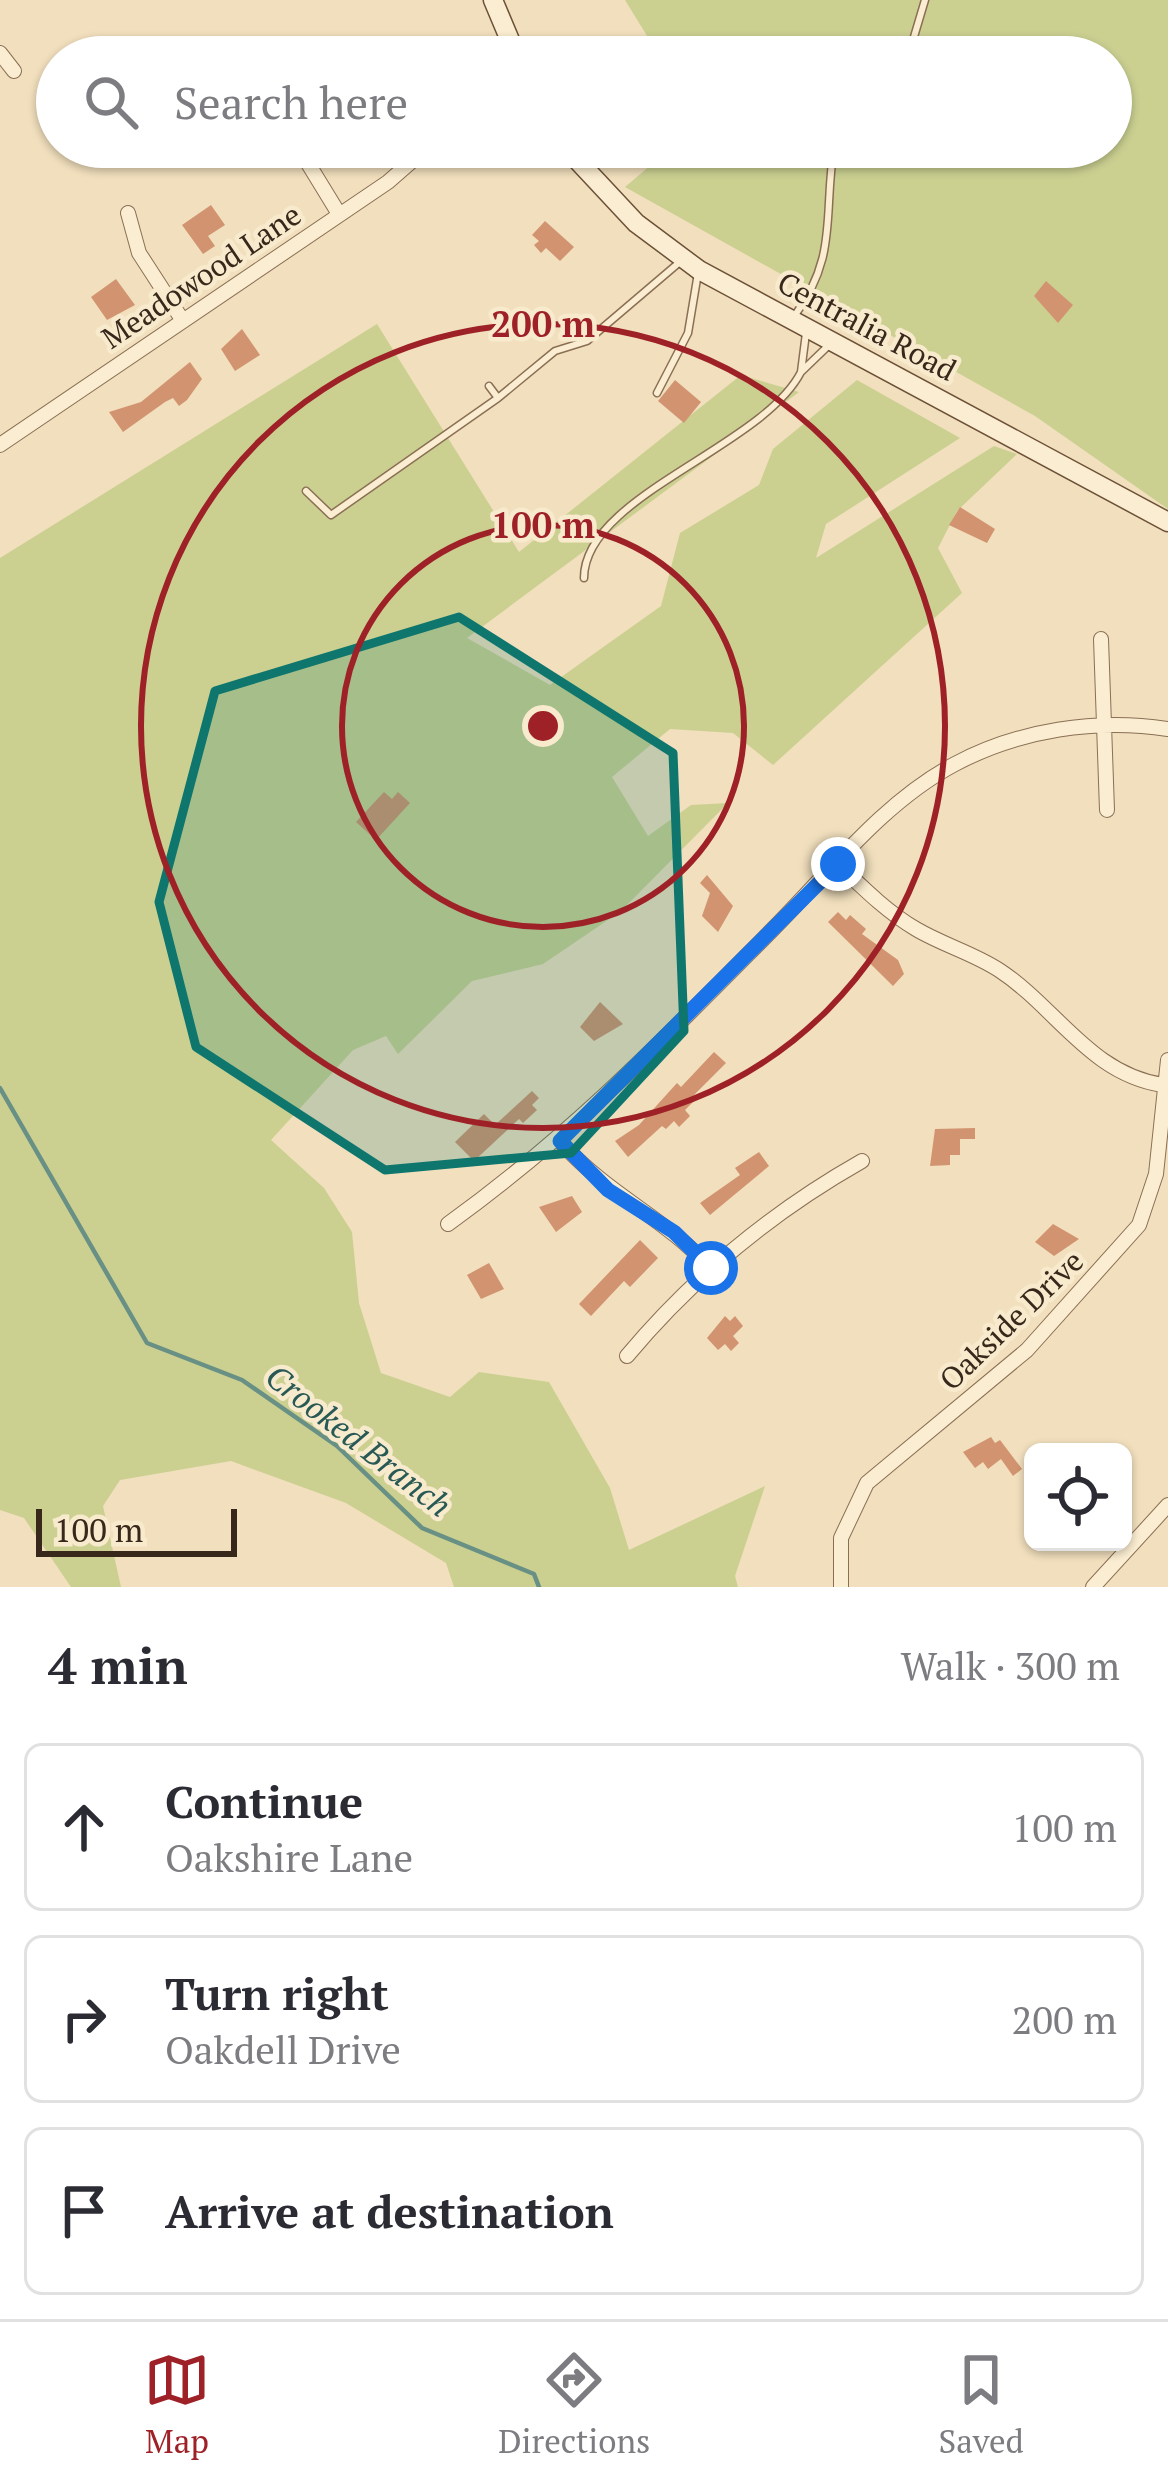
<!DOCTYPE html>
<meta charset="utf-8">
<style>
:root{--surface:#fff;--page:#f2f2f3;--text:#2b2b33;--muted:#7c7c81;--line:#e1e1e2;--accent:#9e2127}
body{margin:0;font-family:"PT Serif",serif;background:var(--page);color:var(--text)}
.controls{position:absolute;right:36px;bottom:36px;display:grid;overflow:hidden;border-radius:18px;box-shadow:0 3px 9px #0004}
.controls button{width:108px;height:108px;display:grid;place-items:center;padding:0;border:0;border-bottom:3px solid var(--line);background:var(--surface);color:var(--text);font:60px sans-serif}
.scale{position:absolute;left:36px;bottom:30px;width:201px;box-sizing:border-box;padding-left:12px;border:6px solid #38281b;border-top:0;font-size:33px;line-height:42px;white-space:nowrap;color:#38281b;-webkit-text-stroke:9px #f8eacd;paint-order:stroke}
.stop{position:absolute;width:36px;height:36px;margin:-27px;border:9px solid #1a73e8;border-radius:50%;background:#fff}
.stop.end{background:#1a73e8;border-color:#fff;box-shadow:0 3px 12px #0008}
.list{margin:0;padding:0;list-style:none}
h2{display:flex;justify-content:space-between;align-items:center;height:156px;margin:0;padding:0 48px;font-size:51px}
h2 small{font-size:39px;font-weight:400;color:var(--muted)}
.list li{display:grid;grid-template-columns:78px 1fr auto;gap:36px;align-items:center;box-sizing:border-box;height:168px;margin:0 24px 24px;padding:0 24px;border:3px solid var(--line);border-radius:18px}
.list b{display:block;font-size:45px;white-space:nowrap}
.list p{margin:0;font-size:39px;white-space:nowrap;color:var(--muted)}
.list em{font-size:39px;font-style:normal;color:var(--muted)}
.icon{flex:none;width:66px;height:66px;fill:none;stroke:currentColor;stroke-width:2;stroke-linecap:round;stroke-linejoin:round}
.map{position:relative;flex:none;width:1168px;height:1587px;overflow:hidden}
.search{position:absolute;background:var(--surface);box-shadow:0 3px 9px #0004;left:36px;right:36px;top:36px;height:132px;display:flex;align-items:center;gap:30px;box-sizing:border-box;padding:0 42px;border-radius:66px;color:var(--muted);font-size:45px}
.sheet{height:732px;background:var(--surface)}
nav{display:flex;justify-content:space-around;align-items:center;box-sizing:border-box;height:168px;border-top:3px solid var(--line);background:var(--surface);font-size:33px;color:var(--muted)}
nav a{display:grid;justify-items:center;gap:6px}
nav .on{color:var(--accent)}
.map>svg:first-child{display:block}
.green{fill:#cbd091}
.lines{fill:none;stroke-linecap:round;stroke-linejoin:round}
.stream{stroke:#689084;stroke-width:4.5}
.building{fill:#d29470}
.lane-casing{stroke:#8a6f55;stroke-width:9}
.street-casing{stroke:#8a6f55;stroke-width:16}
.secondary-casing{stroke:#6c5038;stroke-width:21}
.lane{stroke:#fbedd1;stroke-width:6}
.street{stroke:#fbedd1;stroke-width:14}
.secondary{stroke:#fbedd1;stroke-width:18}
.route{stroke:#1a73e8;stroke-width:15}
.marked{fill:#0f766e;fill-opacity:0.2;stroke:#0f766e;stroke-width:9;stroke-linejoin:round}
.ring{fill:none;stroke:#9e2127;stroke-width:6}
.labels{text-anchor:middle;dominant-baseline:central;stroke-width:9;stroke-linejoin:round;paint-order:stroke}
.street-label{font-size:30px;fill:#38281b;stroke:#f8eacd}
.water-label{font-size:33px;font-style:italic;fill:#295954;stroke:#f8eacd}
.centre{fill:#9e2127;stroke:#f8eacd;stroke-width:6}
.ring-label{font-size:36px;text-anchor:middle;font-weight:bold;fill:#9e2127;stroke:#f8eacd;stroke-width:9;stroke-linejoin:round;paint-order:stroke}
</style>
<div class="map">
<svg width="1168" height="1587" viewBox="0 0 1168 1587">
<rect width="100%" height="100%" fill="#f1dfbd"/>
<path class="green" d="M 625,0 L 1168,0 L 1168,509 L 1035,416 L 625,187 L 672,147 L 1111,147 L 1111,57 L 660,57 Z
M 377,324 L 519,552 L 741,375 L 799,392 L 467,638 L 550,685 L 661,606 L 680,533 L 759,485 L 773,449 L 857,380 L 960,438 L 826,524 L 816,558 L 994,446 L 1017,454 L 957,511 L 938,548 L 962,593 L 773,765 L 733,733 L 670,729 L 612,777 L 648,836 L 691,805 L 728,803 L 621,911 L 543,964 L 472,981 L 398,1054 L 386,1036 L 353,1050 L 271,1140 L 324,1188 L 352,1232 L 359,1303 L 381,1373 L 450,1397 L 479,1372 L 549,1382 L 610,1488 L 629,1550 L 765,1486 L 735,1576 L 738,1587 L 454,1587 L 446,1563 L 346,1503 L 231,1461 L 120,1480 L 103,1506 L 121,1587 L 71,1587 L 24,1518 L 0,1510 L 0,558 Z"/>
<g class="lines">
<path class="stream" d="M 0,1088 L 147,1343 L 242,1380 L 337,1446 L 422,1528 L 534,1574 L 539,1587"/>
</g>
<path class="building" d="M 211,205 L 225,225 L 208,236 L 215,246 L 203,254 L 182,225 Z
M 545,221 L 574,247 L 560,261 L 546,248 L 541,253 L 534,245 L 539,241 L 532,235 Z
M 116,279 L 135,305 L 107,320 L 91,297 Z
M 1046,281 L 1073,305 L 1058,323 L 1034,296 Z
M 242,329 L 260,355 L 235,371 L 221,349 Z
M 190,362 L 202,379 L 187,400 L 179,406 L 173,398 L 165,402 L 123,432 L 109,412 L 141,402 Z
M 675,380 L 701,402 L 684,423 L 658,401 Z
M 960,507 L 995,529 L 987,543 L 949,525 Z
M 384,792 L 392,799 L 398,792 L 410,803 L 376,840 L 356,822 Z
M 707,875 L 733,906 L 718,932 L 702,916 L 710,893 L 700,883 Z
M 838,912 L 846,920 L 850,915 L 866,929 L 862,934 L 898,960 L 904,974 L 893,986 L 828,922 Z
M 600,1002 L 623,1024 L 594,1041 L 580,1027 Z
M 714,1052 L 726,1063 L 692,1097 L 695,1100 L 685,1110 L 690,1116 L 679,1127 L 674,1121 L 666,1129 L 662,1126 L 628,1157 L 615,1141 L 639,1125 L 677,1083 L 681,1087 Z
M 532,1091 L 539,1098 L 532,1105 L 537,1110 L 523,1123 L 519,1119 L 474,1161 L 455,1142 L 484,1114 L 495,1125 Z
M 975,1128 L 975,1139 L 960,1139 L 960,1155 L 950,1155 L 950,1165 L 930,1166 L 935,1129 Z
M 759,1152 L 769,1166 L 710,1215 L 700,1203 L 740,1175 L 735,1168 Z
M 572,1196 L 582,1212 L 556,1232 L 539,1207 Z
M 1053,1224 L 1079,1239 L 1054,1256 L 1035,1242 Z
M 640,1240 L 658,1258 L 630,1287 L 624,1281 L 591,1316 L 579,1304 Z
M 489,1263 L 504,1289 L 481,1299 L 467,1275 Z
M 725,1316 L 730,1321 L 735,1316 L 743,1326 L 733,1336 L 739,1343 L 731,1351 L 725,1344 L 718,1350 L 707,1338 Z
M 991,1437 L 995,1443 L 1000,1440 L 1022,1469 L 1013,1476 L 1001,1459 L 988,1469 L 983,1462 L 975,1468 L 963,1452 Z"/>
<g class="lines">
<defs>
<path id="lane" d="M 908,57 L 925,0
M 793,318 C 839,256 823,216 834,147
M 806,333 L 801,372 L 828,346
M 489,386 L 498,398 L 555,351 L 587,341 L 681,261
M 657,393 L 688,333 L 698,273
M 306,491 L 331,515 L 498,398
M 584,578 C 584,496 762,448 801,372"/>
<path id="street" d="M 0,53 L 14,71
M 298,147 L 339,214
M 128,213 L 139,253 L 183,321
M 0,445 L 388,182 L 428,147
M 1101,639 L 1107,810
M 838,864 C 862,887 887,912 916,929 C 943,945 973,953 999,970 C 1057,1008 1090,1074 1163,1085
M 560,1141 C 608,1196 665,1217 711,1269
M 448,1224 C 573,1134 665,1038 772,930 C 829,873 883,802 955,764 C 1019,730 1096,718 1168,729
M 627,1356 C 694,1276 772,1212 862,1161
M 841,1587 L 841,1538 L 867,1483 L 1027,1350 L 1139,1225 L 1156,1174 L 1168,1060
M 1093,1587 L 1168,1505"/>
<path id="secondary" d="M 493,0 L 517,57
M 565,147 L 636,223 L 699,270 L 1168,522"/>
</defs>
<use href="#lane" class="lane-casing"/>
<use href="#street" class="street-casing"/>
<use href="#secondary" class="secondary-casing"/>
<use href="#lane" class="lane"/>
<use href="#street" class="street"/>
<use href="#secondary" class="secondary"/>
</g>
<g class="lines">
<path class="route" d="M 711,1268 L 674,1232 L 608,1190 L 560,1141 L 838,864"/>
</g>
<path class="marked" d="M 459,617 L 673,753 L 684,1031 L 571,1153 L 385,1170 L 196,1047 L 159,902 L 215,691 Z"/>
<g class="ring">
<circle cx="543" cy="726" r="201"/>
<circle cx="543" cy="726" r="402"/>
</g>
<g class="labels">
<g class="street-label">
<text transform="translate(201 276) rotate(-34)">Meadowood Lane</text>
<text transform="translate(867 326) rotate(28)">Centralia Road</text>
<text transform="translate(1011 1320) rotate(-44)">Oakside Drive</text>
</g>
<g class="water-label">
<text transform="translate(359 1440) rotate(38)">Crooked Branch</text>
</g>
</g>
<circle cx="543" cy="726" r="18" class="centre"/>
<g class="ring-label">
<text x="543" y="337">200 m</text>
<text x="543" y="538">100 m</text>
</g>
</svg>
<div class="controls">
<button><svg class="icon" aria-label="locate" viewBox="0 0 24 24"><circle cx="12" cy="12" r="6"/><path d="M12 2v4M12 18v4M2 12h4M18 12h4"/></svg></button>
</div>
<div class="scale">100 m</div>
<div class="stop" style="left:711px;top:1268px"></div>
<div class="stop end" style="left:838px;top:864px"></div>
<div class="search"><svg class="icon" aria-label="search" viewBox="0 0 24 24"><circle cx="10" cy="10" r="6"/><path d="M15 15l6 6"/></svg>Search here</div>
</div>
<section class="sheet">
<h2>4 min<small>Walk · 300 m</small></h2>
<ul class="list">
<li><svg class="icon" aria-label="ahead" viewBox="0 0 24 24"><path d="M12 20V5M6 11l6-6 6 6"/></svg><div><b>Continue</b><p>Oakshire Lane</p></div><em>100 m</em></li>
<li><svg class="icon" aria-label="right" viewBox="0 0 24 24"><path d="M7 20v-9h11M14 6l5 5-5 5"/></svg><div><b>Turn right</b><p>Oakdell Drive</p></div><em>200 m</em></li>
<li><svg class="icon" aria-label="arrive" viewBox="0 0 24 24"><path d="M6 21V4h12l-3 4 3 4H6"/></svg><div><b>Arrive at destination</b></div></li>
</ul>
</section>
<nav>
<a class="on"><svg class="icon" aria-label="map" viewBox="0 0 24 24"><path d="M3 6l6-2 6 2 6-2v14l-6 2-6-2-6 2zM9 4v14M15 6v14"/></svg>Map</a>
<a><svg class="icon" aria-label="directions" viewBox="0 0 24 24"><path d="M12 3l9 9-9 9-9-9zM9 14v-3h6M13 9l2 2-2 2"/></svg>Directions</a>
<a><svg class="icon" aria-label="saved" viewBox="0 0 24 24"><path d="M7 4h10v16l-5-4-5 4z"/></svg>Saved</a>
</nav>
